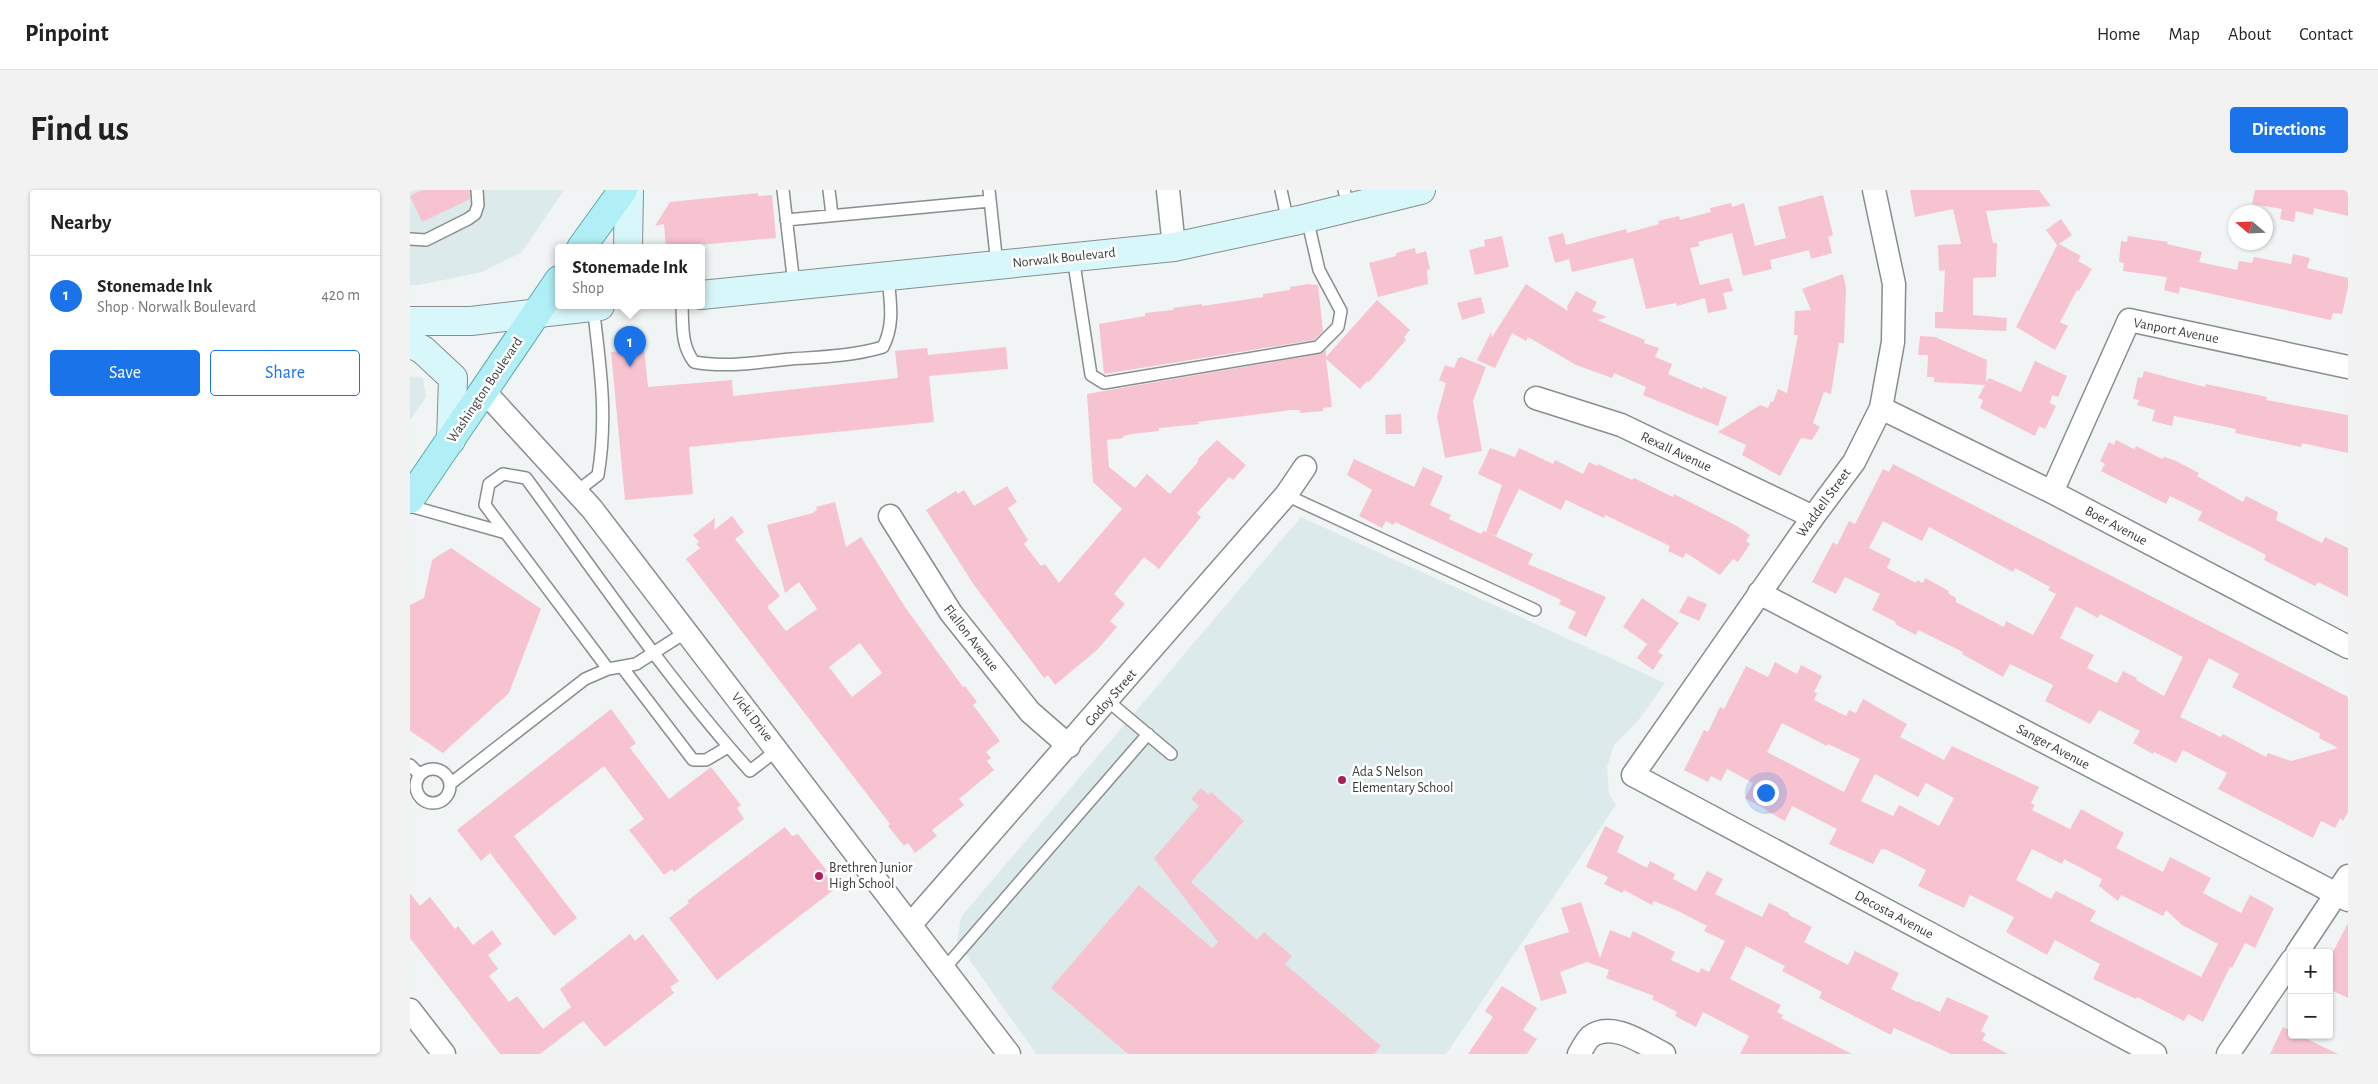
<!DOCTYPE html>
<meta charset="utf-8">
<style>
:root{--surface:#fff;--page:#f2f2f2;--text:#222;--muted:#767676;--line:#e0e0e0;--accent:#1a73e8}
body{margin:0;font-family:"Alegreya Sans",sans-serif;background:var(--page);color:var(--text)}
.controls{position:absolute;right:15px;bottom:15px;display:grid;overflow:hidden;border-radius:5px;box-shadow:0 1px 4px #0004}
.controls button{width:45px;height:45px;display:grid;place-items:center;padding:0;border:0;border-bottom:1px solid var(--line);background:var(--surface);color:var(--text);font:25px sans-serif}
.compass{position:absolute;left:1818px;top:15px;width:45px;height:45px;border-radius:50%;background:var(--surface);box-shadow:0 1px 4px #0004;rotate:289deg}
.you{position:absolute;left:1355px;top:602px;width:18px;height:18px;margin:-12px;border:4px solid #fff;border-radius:50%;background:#1a73e8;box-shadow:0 0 0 8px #1a73e833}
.badge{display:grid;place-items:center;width:32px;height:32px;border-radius:50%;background:var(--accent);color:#fff;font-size:16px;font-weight:700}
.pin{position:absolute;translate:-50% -41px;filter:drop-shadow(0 1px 2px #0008)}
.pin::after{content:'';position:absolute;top:26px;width:18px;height:15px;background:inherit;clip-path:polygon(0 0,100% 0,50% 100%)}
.popup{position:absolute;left:145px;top:54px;width:150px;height:65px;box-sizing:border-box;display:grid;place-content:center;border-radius:5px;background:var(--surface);filter:drop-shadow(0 1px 4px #0005);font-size:16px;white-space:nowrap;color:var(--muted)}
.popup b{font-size:19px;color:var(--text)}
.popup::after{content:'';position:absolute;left:50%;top:100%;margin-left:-10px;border:10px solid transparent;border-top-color:var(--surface)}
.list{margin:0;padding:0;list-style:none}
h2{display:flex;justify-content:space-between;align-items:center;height:65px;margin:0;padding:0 20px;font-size:21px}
h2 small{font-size:16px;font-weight:400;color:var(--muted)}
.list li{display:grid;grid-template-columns:32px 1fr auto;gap:15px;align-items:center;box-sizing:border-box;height:80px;padding:0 20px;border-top:1px solid var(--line)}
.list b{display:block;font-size:19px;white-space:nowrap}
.list p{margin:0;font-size:16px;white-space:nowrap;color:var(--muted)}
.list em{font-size:16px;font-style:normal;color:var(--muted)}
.actions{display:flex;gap:10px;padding:15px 20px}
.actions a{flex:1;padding:11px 0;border:1px solid var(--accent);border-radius:5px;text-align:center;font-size:18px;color:var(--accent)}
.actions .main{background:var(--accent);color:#fff}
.map{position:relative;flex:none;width:1938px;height:864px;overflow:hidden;border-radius:5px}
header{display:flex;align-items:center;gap:30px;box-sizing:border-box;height:70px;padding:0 25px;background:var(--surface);border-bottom:1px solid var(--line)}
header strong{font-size:24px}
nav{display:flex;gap:28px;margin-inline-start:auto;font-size:18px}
.intro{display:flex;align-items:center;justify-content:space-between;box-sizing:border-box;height:120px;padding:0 30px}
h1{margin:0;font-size:35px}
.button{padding:12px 22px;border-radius:5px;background:var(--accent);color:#fff;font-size:18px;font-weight:700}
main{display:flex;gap:30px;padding:0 30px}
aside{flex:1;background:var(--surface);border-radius:5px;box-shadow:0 1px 4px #0004}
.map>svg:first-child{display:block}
.built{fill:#dceaeb}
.building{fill:#f7c3d1;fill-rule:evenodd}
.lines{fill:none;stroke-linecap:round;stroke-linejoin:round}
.lane-casing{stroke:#898d8d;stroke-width:14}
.street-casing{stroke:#898d8d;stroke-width:25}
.secondary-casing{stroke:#898d8d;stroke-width:30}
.primary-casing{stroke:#64a9b0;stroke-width:30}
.lane{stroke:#fff;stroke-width:11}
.street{stroke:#fff;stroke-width:22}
.secondary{stroke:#d7f7fa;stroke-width:28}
.primary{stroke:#b0eff5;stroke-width:28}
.poi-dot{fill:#ab1e5d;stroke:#fff;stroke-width:2}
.labels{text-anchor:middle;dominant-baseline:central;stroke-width:5;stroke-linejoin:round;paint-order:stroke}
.street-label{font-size:14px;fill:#3a3c3c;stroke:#fff}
.poi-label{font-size:14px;fill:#3a3c3c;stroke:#fff;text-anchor:start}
</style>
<header>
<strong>Pinpoint</strong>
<nav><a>Home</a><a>Map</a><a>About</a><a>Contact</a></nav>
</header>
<div class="intro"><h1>Find us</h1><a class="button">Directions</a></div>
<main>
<aside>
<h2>Nearby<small></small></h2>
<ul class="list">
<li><span class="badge">1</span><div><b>Stonemade Ink</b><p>Shop · Norwalk Boulevard</p></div><em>420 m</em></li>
</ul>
<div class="actions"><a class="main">Save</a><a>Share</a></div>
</aside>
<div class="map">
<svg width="1938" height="864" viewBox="0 0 1938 864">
<rect width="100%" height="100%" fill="#f0f4f5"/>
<path class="built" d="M 0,0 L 154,0 L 111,63 L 72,82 L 9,95 L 0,95 Z
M 0,186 L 13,188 L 16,207 L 0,230 Z
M 891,327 L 1255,493 L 1227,532 L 1204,555 L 1197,577 L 1199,604 L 1206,615 L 1036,864 L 626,864 L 547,752 L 551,727 Z"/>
<path class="building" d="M 12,0 L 60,0 L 60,9 L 12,32 L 0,6 Z
M 1500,0 L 1629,0 L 1641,16 L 1576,21 L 1583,53 L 1587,53 L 1586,87 L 1563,88 L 1563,125 L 1597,128 L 1596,141 L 1525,138 L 1525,122 L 1533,122 L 1535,80 L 1529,81 L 1528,55 L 1551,54 L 1543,19 L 1505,27 Z
M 1845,0 L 1938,0 L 1938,26 L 1904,18 L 1903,25 L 1886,21 L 1884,32 L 1870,29 L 1872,19 L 1842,14 Z
M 348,3 L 348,6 L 362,5 L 366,48 L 256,58 L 254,34 L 245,36 L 260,12 Z
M 1413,5 L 1423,45 L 1418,47 L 1422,63 L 1401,69 L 1399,60 L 1360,70 L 1362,79 L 1333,86 L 1322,43 L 1288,52 L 1290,56 L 1280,58 L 1290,95 L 1319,88 L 1323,101 L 1313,103 L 1317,119 L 1298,123 L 1295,108 L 1267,116 L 1266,113 L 1236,119 L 1223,68 L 1162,82 L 1159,69 L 1145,73 L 1138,47 L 1153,43 L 1156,55 L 1216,39 L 1217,43 L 1249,34 L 1248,31 L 1269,26 L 1270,30 L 1301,22 L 1300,18 L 1321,13 L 1322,17 L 1334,13 L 1345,56 L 1376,48 L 1368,17 Z
M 1651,29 L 1662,45 L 1649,54 L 1671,66 L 1668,71 L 1682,79 L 1669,101 L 1667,100 L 1650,132 L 1658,136 L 1645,160 L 1606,137 L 1647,55 L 1636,40 Z
M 1092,46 L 1099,77 L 1065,85 L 1059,60 L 1075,56 L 1074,50 Z
M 1718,46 L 1758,52 L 1757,54 L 1792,62 L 1789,72 L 1827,80 L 1829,71 L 1842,73 L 1844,67 L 1881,74 L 1883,64 L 1900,68 L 1897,78 L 1938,88 L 1938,98 L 1932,124 L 1923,123 L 1921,130 L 1770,97 L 1769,104 L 1754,100 L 1757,87 L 1713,81 L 1714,73 L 1709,72 L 1711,51 L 1717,52 Z
M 1005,58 L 1006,64 L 1016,61 L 1020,79 L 1017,80 L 1018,94 L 968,107 L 959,73 L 986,66 L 986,63 Z
M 1433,84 L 1436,98 L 1434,153 L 1429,153 L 1421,204 L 1414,202 L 1403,233 L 1410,237 L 1402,250 L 1391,248 L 1370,286 L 1332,265 L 1336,255 L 1308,242 L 1350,215 L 1358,218 L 1361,211 L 1363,212 L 1368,199 L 1377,203 L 1388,145 L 1384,145 L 1385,121 L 1401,120 L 1392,99 Z
M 898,94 L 908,95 L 913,141 L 904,150 L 694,184 L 689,134 L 735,126 L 735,123 L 763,120 L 763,118 L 792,114 L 792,116 L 853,107 L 853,104 L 880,100 L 880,97 Z
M 1116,94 L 1158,121 L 1157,117 L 1166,101 L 1187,112 L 1182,121 L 1197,127 L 1187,130 L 1235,150 L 1234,153 L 1249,158 L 1245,167 L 1262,174 L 1258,184 L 1292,199 L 1293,197 L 1317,207 L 1308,236 L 1233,205 L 1236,197 L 1204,183 L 1202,188 L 1166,175 L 1118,147 L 1116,151 L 1102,143 L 1085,178 L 1067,170 L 1081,142 L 1082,147 Z
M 1071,107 L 1075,123 L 1052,130 L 1047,113 Z
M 967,110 L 1000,140 L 994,147 L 996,150 L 959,192 L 957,191 L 950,199 L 916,169 L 922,217 L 913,218 L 913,221 L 890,223 L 890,220 L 881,220 L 787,232 L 790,234 L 749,238 L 749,241 L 721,244 L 713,246 L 713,248 L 697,250 L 699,277 L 725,298 L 737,284 L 760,304 L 787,273 L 788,269 L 807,250 L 836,275 L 823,290 L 819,287 L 787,323 L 791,327 L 749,379 L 734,367 L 704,404 L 715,414 L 700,431 L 707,437 L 687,460 L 645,495 L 638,485 L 634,488 L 564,395 L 516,320 L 546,301 L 548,304 L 554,300 L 564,316 L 597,296 L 607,312 L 598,318 L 618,350 L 614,354 L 631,376 L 635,374 L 649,393 L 712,319 L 683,292 L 677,204 L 909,164 L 916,160 L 916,167 Z
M 1510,146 L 1525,147 L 1577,170 L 1576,192 L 1579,188 L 1611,202 L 1625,171 L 1657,186 L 1648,207 L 1642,205 L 1640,213 L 1646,216 L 1635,239 L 1629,236 L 1625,246 L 1570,218 L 1573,210 L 1568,208 L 1575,195 L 1524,192 L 1524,187 L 1517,187 L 1518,165 L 1508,165 Z
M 596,157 L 598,179 L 519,186 L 524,232 L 279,257 L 283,304 L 215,310 L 201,162 L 234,159 L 238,197 L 322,190 L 323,206 L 488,188 L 485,161 L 517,158 L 518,165 Z
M 1051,167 L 1076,177 L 1063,211 L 1072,261 L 1035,268 L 1027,226 L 1036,193 L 1029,190 L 1035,175 L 1044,178 L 1048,168 Z
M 1734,181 L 1795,197 L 1796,194 L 1857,207 L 1856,210 L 1938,225 L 1938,263 L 1892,253 L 1891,257 L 1825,243 L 1826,239 L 1764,226 L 1762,236 L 1742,231 L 1745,220 L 1727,215 L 1729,210 L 1723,209 L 1728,187 L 1732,188 Z
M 991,224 L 992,244 L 976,244 L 975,225 Z
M 1706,250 L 1724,259 L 1726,256 L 1752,269 L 1754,267 L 1764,270 L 1789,283 L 1787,286 L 1833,312 L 1836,306 L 1868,322 L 1866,330 L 1912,353 L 1915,347 L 1938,358 L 1938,407 L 1908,392 L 1905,396 L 1854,370 L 1856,365 L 1788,330 L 1792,322 L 1760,306 L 1756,314 L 1691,281 L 1695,274 L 1690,271 L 1699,252 L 1704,255 Z
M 1080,258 L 1105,267 L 1109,258 L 1143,274 L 1145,270 L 1173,284 L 1179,272 L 1187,276 L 1188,274 L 1222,290 L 1224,288 L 1263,307 L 1264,304 L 1327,336 L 1340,345 L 1336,351 L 1340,354 L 1328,372 L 1323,369 L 1310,385 L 1276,363 L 1273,368 L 1258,361 L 1260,356 L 1195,325 L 1194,328 L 1156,310 L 1151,320 L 1109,299 L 1086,346 L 1078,343 L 1123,364 L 1118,374 L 1196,407 L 1176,447 L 1158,438 L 1166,422 L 1149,414 L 1151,410 L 985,332 L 983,335 L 976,331 L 972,338 L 949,326 L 962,300 L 937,285 L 944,269 L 1004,297 L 1013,277 L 1033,286 L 1020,315 L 1041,325 L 1039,329 L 1071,344 L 1073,341 L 1076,342 L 1092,295 L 1068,284 Z
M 1483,274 L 1938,507 L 1938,622 L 1933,631 L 1930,628 L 1925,638 L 1911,631 L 1903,648 L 1808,599 L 1817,583 L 1773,560 L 1766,573 L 1744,562 L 1743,564 L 1723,553 L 1730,541 L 1689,520 L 1680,534 L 1635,511 L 1643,495 L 1600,474 L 1593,487 L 1552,464 L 1553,462 L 1508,440 L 1506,445 L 1485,434 L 1486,432 L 1462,420 L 1470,404 L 1435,387 L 1426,404 L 1402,392 L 1423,352 L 1427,355 L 1439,331 L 1445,334 L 1473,279 L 1479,282 ZM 1473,331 L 1512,351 L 1519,337 L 1603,382 L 1605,378 L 1640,397 L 1638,400 L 1646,404 L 1623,445 L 1596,431 L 1594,437 L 1546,412 L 1546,408 L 1538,403 L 1539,401 L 1515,388 L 1513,393 L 1507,390 L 1506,393 L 1477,378 L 1481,369 L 1459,358 ZM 1666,416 L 1688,428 L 1690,424 L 1773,467 L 1754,506 L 1726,490 L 1727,488 L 1713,481 L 1707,493 L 1677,478 L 1684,465 L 1650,448 ZM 1799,468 L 1829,484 L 1822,497 L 1910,544 L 1909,548 L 1928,558 L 1881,571 L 1858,563 L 1856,567 L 1813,544 L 1811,547 L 1770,527 Z
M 425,312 L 436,357 L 451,347 L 495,417 L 553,497 L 555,496 L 567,512 L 563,515 L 590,551 L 576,562 L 581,568 L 577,571 L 584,580 L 549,609 L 554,615 L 522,640 L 527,646 L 505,663 L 498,653 L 494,656 L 478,636 L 480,634 L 276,369 L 290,358 L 286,354 L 289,352 L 283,345 L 305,328 L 304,340 L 322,326 L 334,342 L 325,349 L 370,406 L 358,416 L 358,418 L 376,441 L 407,419 L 389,392 L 375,403 L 357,335 L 403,323 L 407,320 L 406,317 ZM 450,453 L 472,483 L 442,507 L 419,477 Z
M 41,358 L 131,419 L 99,503 L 33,563 L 0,541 L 0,415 L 14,408 L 22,370 Z
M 1278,406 L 1297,414 L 1289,431 L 1269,422 Z
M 1232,408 L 1269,433 L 1248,462 L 1253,465 L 1243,480 L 1227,468 L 1237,454 L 1246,460 L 1213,437 Z
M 1365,472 L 1387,484 L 1391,475 L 1412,486 L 1404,502 L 1407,503 L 1404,510 L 1436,526 L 1439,520 L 1446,523 L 1453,509 L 1497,534 L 1490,547 L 1534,570 L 1542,556 L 1629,597 L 1621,613 L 1625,615 L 1622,620 L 1660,639 L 1671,619 L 1714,643 L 1706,658 L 1753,682 L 1760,667 L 1801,688 L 1793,703 L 1831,723 L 1840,705 L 1864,718 L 1845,758 L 1835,753 L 1822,778 L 1820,777 L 1793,832 L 1778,824 L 1774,831 L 1727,807 L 1726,809 L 1683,789 L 1690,774 L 1645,750 L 1637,765 L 1619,755 L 1596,742 L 1604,727 L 1560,705 L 1554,718 L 1508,696 L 1516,680 L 1477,660 L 1471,659 L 1463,674 L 1419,654 L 1427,639 L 1382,616 L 1375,631 L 1357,621 L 1357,620 L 1335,608 L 1343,593 L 1317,579 L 1311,591 L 1301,586 L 1298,592 L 1274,580 L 1294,540 L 1298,542 L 1310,517 L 1314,519 L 1336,476 L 1358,487 ZM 1372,533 L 1417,556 L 1418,554 L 1450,569 L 1434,602 L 1357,562 ZM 1465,584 L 1508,607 L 1516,593 L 1544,608 L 1529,636 L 1489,615 L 1483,626 L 1451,611 ZM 1622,659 L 1652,674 L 1654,669 L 1692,689 L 1689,696 L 1708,711 L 1711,705 L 1753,726 L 1756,720 L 1772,735 L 1808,754 L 1791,787 L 1680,731 L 1686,721 L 1646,701 L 1641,709 L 1606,690 Z
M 201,519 L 226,553 L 220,558 L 259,609 L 301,577 L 331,615 L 327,618 L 334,629 L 264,682 L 262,679 L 254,685 L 219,640 L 234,629 L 194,576 L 104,646 L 167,728 L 144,746 L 80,663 L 71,671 L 47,640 Z
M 791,598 L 799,605 L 801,602 L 834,631 L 781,692 L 847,750 L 854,742 L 882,766 L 875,774 L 971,856 L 964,864 L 718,864 L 641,798 L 729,695 L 802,758 L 808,752 L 744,668 L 789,616 L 781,609 Z
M 1195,636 L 1214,646 L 1207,662 L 1237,678 L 1240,671 L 1265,684 L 1263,689 L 1286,701 L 1297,681 L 1313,689 L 1305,704 L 1352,727 L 1359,713 L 1379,723 L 1379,725 L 1402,737 L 1394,752 L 1438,775 L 1445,761 L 1489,783 L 1481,799 L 1507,812 L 1508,811 L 1530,822 L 1537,807 L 1579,826 L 1571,841 L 1576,844 L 1572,850 L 1598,864 L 1541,864 L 1484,838 L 1481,845 L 1409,808 L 1412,802 L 1372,781 L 1375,776 L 1336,756 L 1320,789 L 1371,815 L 1367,822 L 1373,825 L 1371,828 L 1442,864 L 1330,864 L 1339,846 L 1293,822 L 1286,837 L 1265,826 L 1267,822 L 1242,809 L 1244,806 L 1196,788 L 1199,780 L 1177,772 L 1150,782 L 1157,803 L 1131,811 L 1114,756 L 1159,742 L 1151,718 L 1171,712 L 1190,768 L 1200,740 L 1220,748 L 1223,741 L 1265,762 L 1261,770 L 1289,783 L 1291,778 L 1299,782 L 1315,751 L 1294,741 L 1297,736 L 1266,720 L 1244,711 L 1242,715 L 1214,700 L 1212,703 L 1194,694 L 1198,687 L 1176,677 Z
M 375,637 L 382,646 L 388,644 L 417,681 L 414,683 L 426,698 L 307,790 L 259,728 L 279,713 L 277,711 Z
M 0,703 L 10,716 L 20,707 L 45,739 L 48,736 L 63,755 L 82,740 L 92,754 L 78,765 L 88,779 L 79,786 L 99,812 L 107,806 L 133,839 L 161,817 L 150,799 L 220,744 L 225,751 L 233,744 L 269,791 L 260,797 L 264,803 L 195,857 L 173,831 L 130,864 L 90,864 L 0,748 Z
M 1938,733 L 1938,808 L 1919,799 L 1919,769 Z
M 1092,796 L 1127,818 L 1113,840 L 1127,849 L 1117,864 L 1058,864 L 1083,827 L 1075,821 Z
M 1873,837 L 1882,841 L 1882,845 L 1889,845 L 1928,864 L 1860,864 Z"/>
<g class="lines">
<defs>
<path id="lane" d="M 373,0 L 384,95
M 419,0 L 422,25
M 579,0 L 587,75
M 871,0 L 878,32
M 934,0 L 939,17
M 376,30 L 580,11
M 0,49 L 16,50 L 58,29 L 65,24 L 68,15 L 67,0
M 663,67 L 681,185 L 694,193 L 908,157 L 928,137 L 931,121 L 909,80 L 897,28
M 272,116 C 273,136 271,155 284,172 C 316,178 349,172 381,169 C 412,167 443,166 473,157 C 485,134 480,111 478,86
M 166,302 L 188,285 C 198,226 190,175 183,116
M 876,305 L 1125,420
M 0,316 L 96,343
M 212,477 L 283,570 L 296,570 L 318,557
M 198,479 L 75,315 L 79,294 L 93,284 L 116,288 C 188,386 258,490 340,581 L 367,560
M 698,511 L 761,564
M 0,575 L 10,585
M6 596a17 17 0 1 1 34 0a17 17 0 1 1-34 0Z
M 40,594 L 175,489 L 198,479 L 226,474 L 276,442
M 535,778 L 738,544"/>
<path id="street" d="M 758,0 L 764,57
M 1464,0 L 1484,94 L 1483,152 L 1471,218 L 1444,272 L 1403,327 L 1223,585 L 1745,864
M 74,201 L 182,319 L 599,864
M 1126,208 L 1211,235 L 1403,327
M 1471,218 L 1642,302 L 1938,457
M 1642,302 L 1719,130 L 1938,177
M 480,326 L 541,423 L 620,522 L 659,556
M 1349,403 L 1938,710
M 501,734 L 876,305 L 895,277
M 1887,763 L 1938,686
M 0,820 L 34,864
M 1169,864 C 1172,859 1176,851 1180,847 C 1202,830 1234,854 1254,864
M 1818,864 L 1882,770"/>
<path id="secondary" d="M 218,58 L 219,0
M 291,105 L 764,57 L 889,30 L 1011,0
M 0,131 L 61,131 L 190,116
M 0,153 L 13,160 L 43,188 L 41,250"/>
<path id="primary" d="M 171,58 L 213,0
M 0,309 L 149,90"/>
</defs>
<use href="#lane" class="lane-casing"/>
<use href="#street" class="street-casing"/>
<use href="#secondary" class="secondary-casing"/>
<use href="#primary" class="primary-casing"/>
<use href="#lane" class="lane"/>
<use href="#street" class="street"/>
<use href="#secondary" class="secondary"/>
<use href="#primary" class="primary"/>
</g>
<g class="poi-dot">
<circle cx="932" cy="590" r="5"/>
<circle cx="409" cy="686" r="5"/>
</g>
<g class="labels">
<g class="street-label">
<text transform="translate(654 68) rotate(-6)">Norwalk Boulevard</text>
<text transform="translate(1766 141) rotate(11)">Vanport Avenue</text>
<text transform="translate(75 200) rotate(-56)">Washington Boulevard</text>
<text transform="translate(1266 262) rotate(25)">Rexall Avenue</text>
<text transform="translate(1414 313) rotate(-54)">Waddell Street</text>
<text transform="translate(1706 336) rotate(28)">Boer Avenue</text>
<text transform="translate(561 448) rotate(52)">Flallon Avenue</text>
<text transform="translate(701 508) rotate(-49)">Godoy Street</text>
<text transform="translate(342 527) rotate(52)">Vicki Drive</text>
<text transform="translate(1643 557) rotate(28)">Sanger Avenue</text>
<text transform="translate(1484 725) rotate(28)">Decosta Avenue</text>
</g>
<g class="poi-label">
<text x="942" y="582">Ada S Nelson<tspan x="942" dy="16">Elementary School</tspan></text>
<text x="419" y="678">Brethren Junior<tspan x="419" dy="16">High School</tspan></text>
</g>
</g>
</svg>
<div class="controls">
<button>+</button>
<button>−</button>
</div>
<svg class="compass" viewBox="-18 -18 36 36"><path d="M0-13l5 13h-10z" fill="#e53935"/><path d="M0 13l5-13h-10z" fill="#767676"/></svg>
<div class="you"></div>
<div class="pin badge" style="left:220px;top:177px">1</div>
<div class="popup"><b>Stonemade Ink</b>Shop</div>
</div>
</main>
